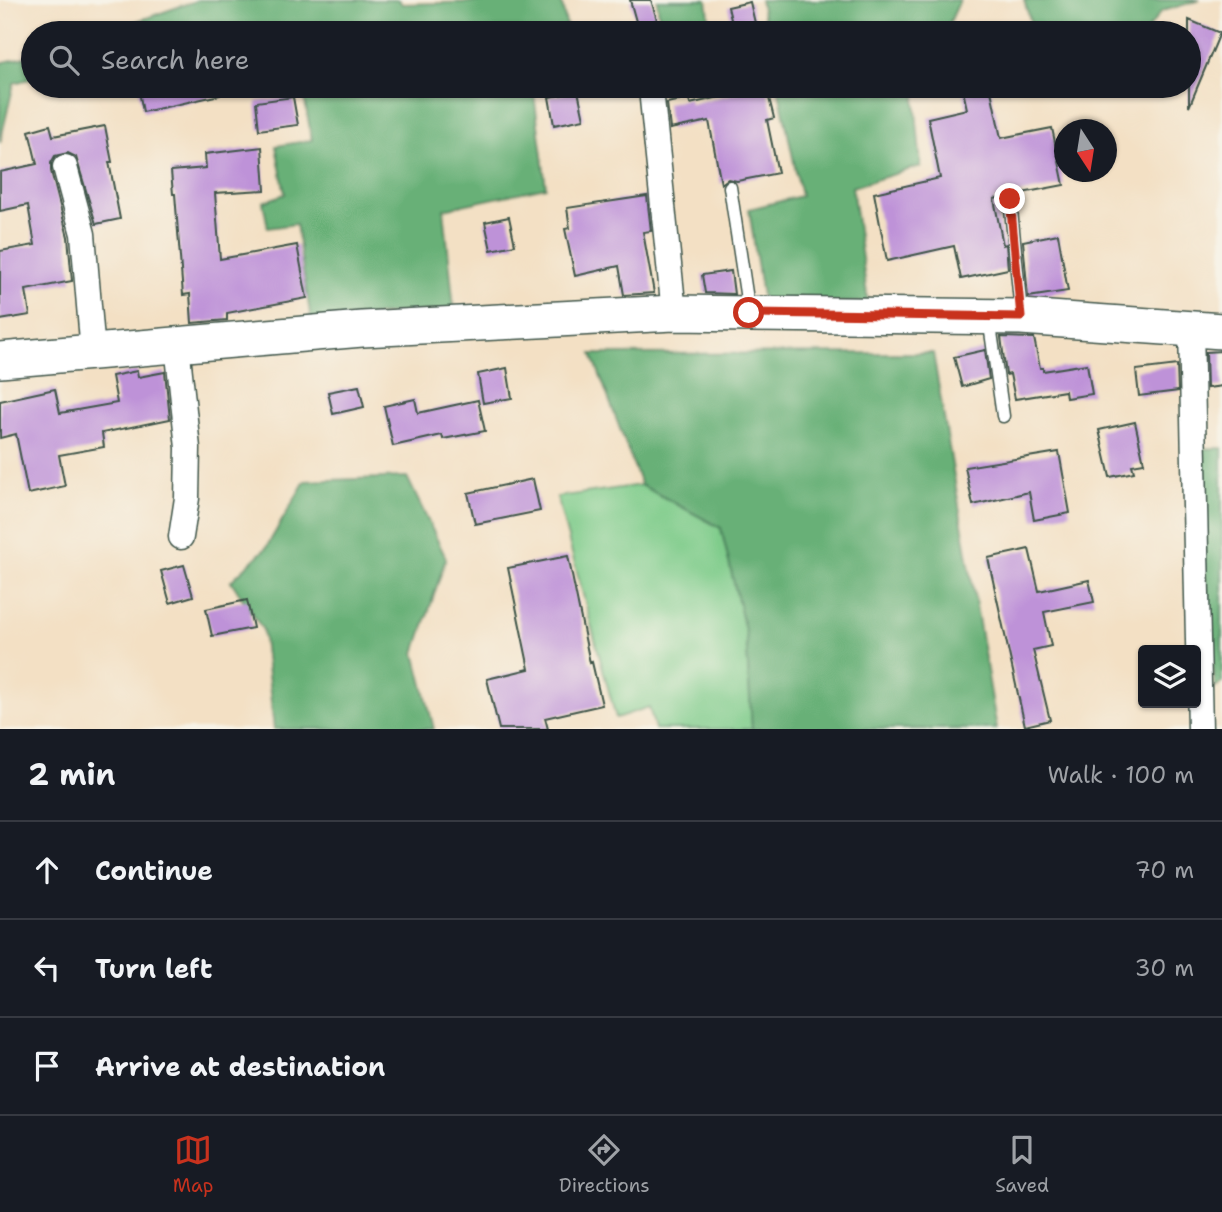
<!DOCTYPE html>
<meta charset="utf-8">
<style>
:root{--surface:#171b24;--page:#20242c;--text:#f1f3f6;--muted:#9ea1a6;--line:#363941;--accent:#c8321e}
body{margin:0;font-family:"Shantell Sans",sans-serif;background:var(--page);color:var(--text)}
.controls{position:absolute;right:21px;bottom:21px;display:grid;overflow:hidden;border-radius:7px;box-shadow:0 2px 5px #0004}
.controls button{width:63px;height:63px;display:grid;place-items:center;padding:0;border:0;border-bottom:2px solid var(--line);background:var(--surface);color:var(--text);font:35px sans-serif}
.compass{position:absolute;left:1054px;top:119px;width:63px;height:63px;border-radius:50%;background:var(--surface);box-shadow:0 2px 5px #0004;rotate:168deg}
.stop{position:absolute;width:21px;height:21px;margin:-16px;border:5px solid #c8321e;border-radius:50%;background:#fff}
.stop.end{background:#c8321e;border-color:#fff;box-shadow:0 2px 7px #0008}
.list{margin:0;padding:0;list-style:none}
h2{display:flex;justify-content:space-between;align-items:center;height:91px;margin:0;padding:0 28px;font-size:30px}
h2 small{font-size:23px;font-weight:400;color:var(--muted)}
.list li{display:grid;grid-template-columns:46px 1fr auto;gap:21px;align-items:center;box-sizing:border-box;height:98px;padding:0 28px;border-top:2px solid var(--line)}
.list b{display:block;font-size:26px;white-space:nowrap}
.list em{font-size:23px;font-style:normal;color:var(--muted)}
.icon{flex:none;width:38px;height:38px;fill:none;stroke:currentColor;stroke-width:2;stroke-linecap:round;stroke-linejoin:round}
.map{position:relative;flex:none;width:1222px;height:729px;overflow:hidden}
.search{position:absolute;background:var(--surface);box-shadow:0 2px 5px #0004;left:21px;right:21px;top:21px;height:77px;display:flex;align-items:center;gap:18px;box-sizing:border-box;padding:0 24px;border-radius:38px;color:var(--muted);font-size:26px}
.sheet{height:385px;background:var(--surface)}
nav{display:flex;justify-content:space-around;align-items:center;box-sizing:border-box;height:98px;border-top:2px solid var(--line);background:var(--surface);font-size:19px;color:var(--muted)}
nav a{display:grid;justify-items:center;gap:4px}
nav .on{color:var(--accent)}
.map>svg:first-child{display:block}
.green{fill:#7fcc8b;stroke:#4f8460;stroke-width:2}
.forest{fill:#67b077;stroke:#437656;stroke-width:2}
.building{fill:#be92d8}
.lines{fill:none;stroke-linecap:round;stroke-linejoin:round}
.lane-casing{stroke:#3f554a;stroke-width:15}
.street-casing{stroke:#3f554a;stroke-width:27}
.secondary-casing{stroke:#3f554a;stroke-width:38}
.lane{stroke:#fff;stroke-width:12}
.street{stroke:#fff;stroke-width:24}
.secondary{stroke:#fff;stroke-width:35}
.route{stroke:#c8321e;stroke-width:9}
</style>
<div class="map">
<svg width="1222" height="729" viewBox="0 0 1222 729">
<rect width="100%" height="100%" fill="#f7f3e8"/>
<filter id="ink" filterUnits="userSpaceOnUse"><feTurbulence type="fractalNoise" baseFrequency=".0143" numOctaves="2"/><feDisplacementMap in="SourceGraphic" scale="14" xChannelSelector="R" yChannelSelector="G"/><feConvolveMatrix kernelMatrix="1 2 1 2 8 2 1 2 1" color-interpolation-filters="sRGB"/></filter>
<filter id="wash" filterUnits="userSpaceOnUse"><feTurbulence type="fractalNoise" baseFrequency=".00686" numOctaves="4" result="noise"/><feDisplacementMap in="SourceGraphic" scale="28" xChannelSelector="R" yChannelSelector="G"/><feGaussianBlur stdDeviation="1.57" result="paint"/><feColorMatrix in="noise" values="0 0 0 0 0 0 0 0 0 0 0 0 0 0 0 0 0 1.4 0 .05"/><feComposite in="paint" operator="in"/></filter>
<g filter="url(#wash)">
<rect width="100%" height="100%" fill="#f3e0c4"/>
<path class="green" d="M 641,485 L 721,528 L 746,634 L 752,729 L 655,729 L 649,707 L 616,718 L 557,497 Z"/>
<path class="forest" d="M 198,0 L 399,0 L 402,4 L 561,0 L 568,33 L 103,33 Z
M 657,0 L 707,0 L 711,33 L 661,33 Z
M 760,0 L 960,0 L 945,33 L 767,33 Z
M 1024,0 L 1200,0 L 1162,11 L 1145,33 L 1034,33 Z
M 33,55 L 33,78 L 14,83 L 0,143 L 0,63 Z
M 302,86 L 533,86 L 546,187 L 444,209 L 454,309 L 311,320 L 296,224 L 268,228 L 263,202 L 285,194 L 276,146 L 312,140 Z
M 778,86 L 921,86 L 915,99 L 921,166 L 852,187 L 868,302 L 763,303 L 749,209 L 801,196 Z
M 933,353 L 997,729 L 752,729 L 746,634 L 721,528 L 641,485 L 592,354 Z
M 1222,448 L 1222,683 L 1215,687 L 1194,449 Z
M 407,477 L 446,558 L 415,653 L 434,729 L 274,729 L 263,630 L 231,581 L 266,548 L 305,481 Z"/>
<g id="blocks">
<path class="building" d="M 630,0 L 651,0 L 657,20 L 637,25 Z
M 750,2 L 755,23 L 733,28 L 728,7 Z
M 1189,20 L 1220,33 L 1189,107 Z
M 138,86 L 219,86 L 220,95 L 143,112 Z
M 766,86 L 774,118 L 767,120 L 778,173 L 737,181 L 728,179 L 721,184 L 709,121 L 670,129 L 667,103 L 689,98 L 690,104 Z
M 962,86 L 990,86 L 1001,138 L 1052,128 L 1064,185 L 1017,194 L 1008,190 L 1002,197 L 994,199 L 1003,245 L 1006,244 L 1008,269 L 961,279 L 954,246 L 887,261 L 874,193 L 940,178 L 928,118 L 967,109 Z
M 578,91 L 584,119 L 554,125 L 549,97 Z
M 293,97 L 298,125 L 259,130 L 256,102 Z
M 50,125 L 53,136 L 105,126 L 112,162 L 109,162 L 120,219 L 96,224 L 76,157 L 68,153 L 55,156 L 51,163 L 51,171 L 68,237 L 72,281 L 26,290 L 30,315 L 0,320 L 0,251 L 35,245 L 28,205 L 0,211 L 0,172 L 37,164 L 29,131 Z
M 262,147 L 265,190 L 215,193 L 220,259 L 297,245 L 307,298 L 227,313 L 227,320 L 192,323 L 190,294 L 183,295 L 175,194 L 173,194 L 171,171 L 206,168 L 205,154 Z
M 647,196 L 651,231 L 643,232 L 654,293 L 624,295 L 619,266 L 575,276 L 565,229 L 570,228 L 567,208 Z
M 509,217 L 515,245 L 491,250 L 485,222 Z
M 1058,234 L 1068,291 L 1028,297 L 1023,241 Z
M 731,271 L 734,294 L 705,293 L 702,275 Z
M 1001,337 L 1034,338 L 1040,368 L 1043,368 L 1043,371 L 1087,364 L 1092,394 L 1066,398 L 1065,391 L 1015,399 L 1010,374 L 1006,375 Z
M 985,350 L 989,379 L 962,387 L 954,357 Z
M 1222,351 L 1222,386 L 1207,388 L 1206,352 Z
M 1177,365 L 1178,391 L 1139,396 L 1136,370 Z
M 507,368 L 512,398 L 483,403 L 478,374 Z
M 137,371 L 138,377 L 165,372 L 170,419 L 102,433 L 104,447 L 59,455 L 65,486 L 28,494 L 16,434 L 0,438 L 0,401 L 55,389 L 60,413 L 117,403 L 112,376 Z
M 359,386 L 364,407 L 333,414 L 328,392 Z
M 415,399 L 418,413 L 478,400 L 485,431 L 443,439 L 442,435 L 393,446 L 384,406 Z
M 1135,422 L 1144,463 L 1132,465 L 1134,472 L 1110,477 L 1099,430 Z
M 1059,452 L 1070,513 L 1034,520 L 1029,492 L 973,505 L 965,467 Z
M 533,479 L 540,511 L 475,524 L 468,493 Z
M 1029,549 L 1039,591 L 1089,580 L 1094,602 L 1044,612 L 1051,646 L 1033,650 L 1050,720 L 1025,726 L 988,558 Z
M 568,556 L 590,663 L 592,662 L 602,705 L 545,718 L 548,729 L 499,729 L 487,679 L 529,669 L 508,568 Z
M 184,565 L 193,596 L 170,603 L 161,571 Z
M 247,600 L 253,628 L 212,636 L 206,609 Z"/>
</g>
</g>
<g filter="url(#ink)">
<use href="#blocks" fill-opacity="0" stroke="#3f554a" stroke-width="2"/>
<g class="lines">
<defs>
<path id="lane" d="M 730,187 L 749,313
M 1010,199 L 1021,313
M 989,318 L 1003,416"/>
<path id="street" d="M 652,99 L 674,313
M 65,167 L 83,234 L 93,353
M 1191,328 L 1200,729
M 177,345 L 188,448 L 187,498 L 181,537"/>
<path id="secondary" d="M 0,360 L 362,329 L 674,313 L 1021,317 L 1222,331"/>
</defs>
<use href="#lane" class="lane-casing"/>
<use href="#street" class="street-casing"/>
<use href="#secondary" class="secondary-casing"/>
<use href="#lane" class="lane"/>
<use href="#street" class="street"/>
<use href="#secondary" class="secondary"/>
</g>
</g>
<g class="lines" filter="url(#ink)">
<path class="route" d="M 749,313 L 1021,317 L 1010,199"/>
</g>
</svg>
<div class="controls">
<button><svg class="icon" aria-label="layers" viewBox="0 0 24 24"><path d="M12 4l9 5-9 5-9-5zM3 14l9 5 9-5"/></svg></button>
</div>
<svg class="compass" viewBox="-18 -18 36 36"><path d="M0-13l5 13h-10z" fill="#e53935"/><path d="M0 13l5-13h-10z" fill="#9ea1a6"/></svg>
<div class="stop" style="left:749px;top:313px"></div>
<div class="stop end" style="left:1010px;top:199px"></div>
<div class="search"><svg class="icon" aria-label="search" viewBox="0 0 24 24"><circle cx="10" cy="10" r="6"/><path d="M15 15l6 6"/></svg>Search here</div>
</div>
<section class="sheet">
<h2>2 min<small>Walk · 100 m</small></h2>
<ul class="list">
<li><svg class="icon" aria-label="ahead" viewBox="0 0 24 24"><path d="M12 20V5M6 11l6-6 6 6"/></svg><div><b>Continue</b></div><em>70 m</em></li>
<li><svg class="icon" aria-label="left" viewBox="0 0 24 24"><path d="M17 20v-9H6M10 6l-5 5 5 5"/></svg><div><b>Turn left</b></div><em>30 m</em></li>
<li><svg class="icon" aria-label="arrive" viewBox="0 0 24 24"><path d="M6 21V4h12l-3 4 3 4H6"/></svg><div><b>Arrive at destination</b></div></li>
</ul>
</section>
<nav>
<a class="on"><svg class="icon" aria-label="map" viewBox="0 0 24 24"><path d="M3 6l6-2 6 2 6-2v14l-6 2-6-2-6 2zM9 4v14M15 6v14"/></svg>Map</a>
<a><svg class="icon" aria-label="directions" viewBox="0 0 24 24"><path d="M12 3l9 9-9 9-9-9zM9 14v-3h6M13 9l2 2-2 2"/></svg>Directions</a>
<a><svg class="icon" aria-label="saved" viewBox="0 0 24 24"><path d="M7 4h10v16l-5-4-5 4z"/></svg>Saved</a>
</nav>
